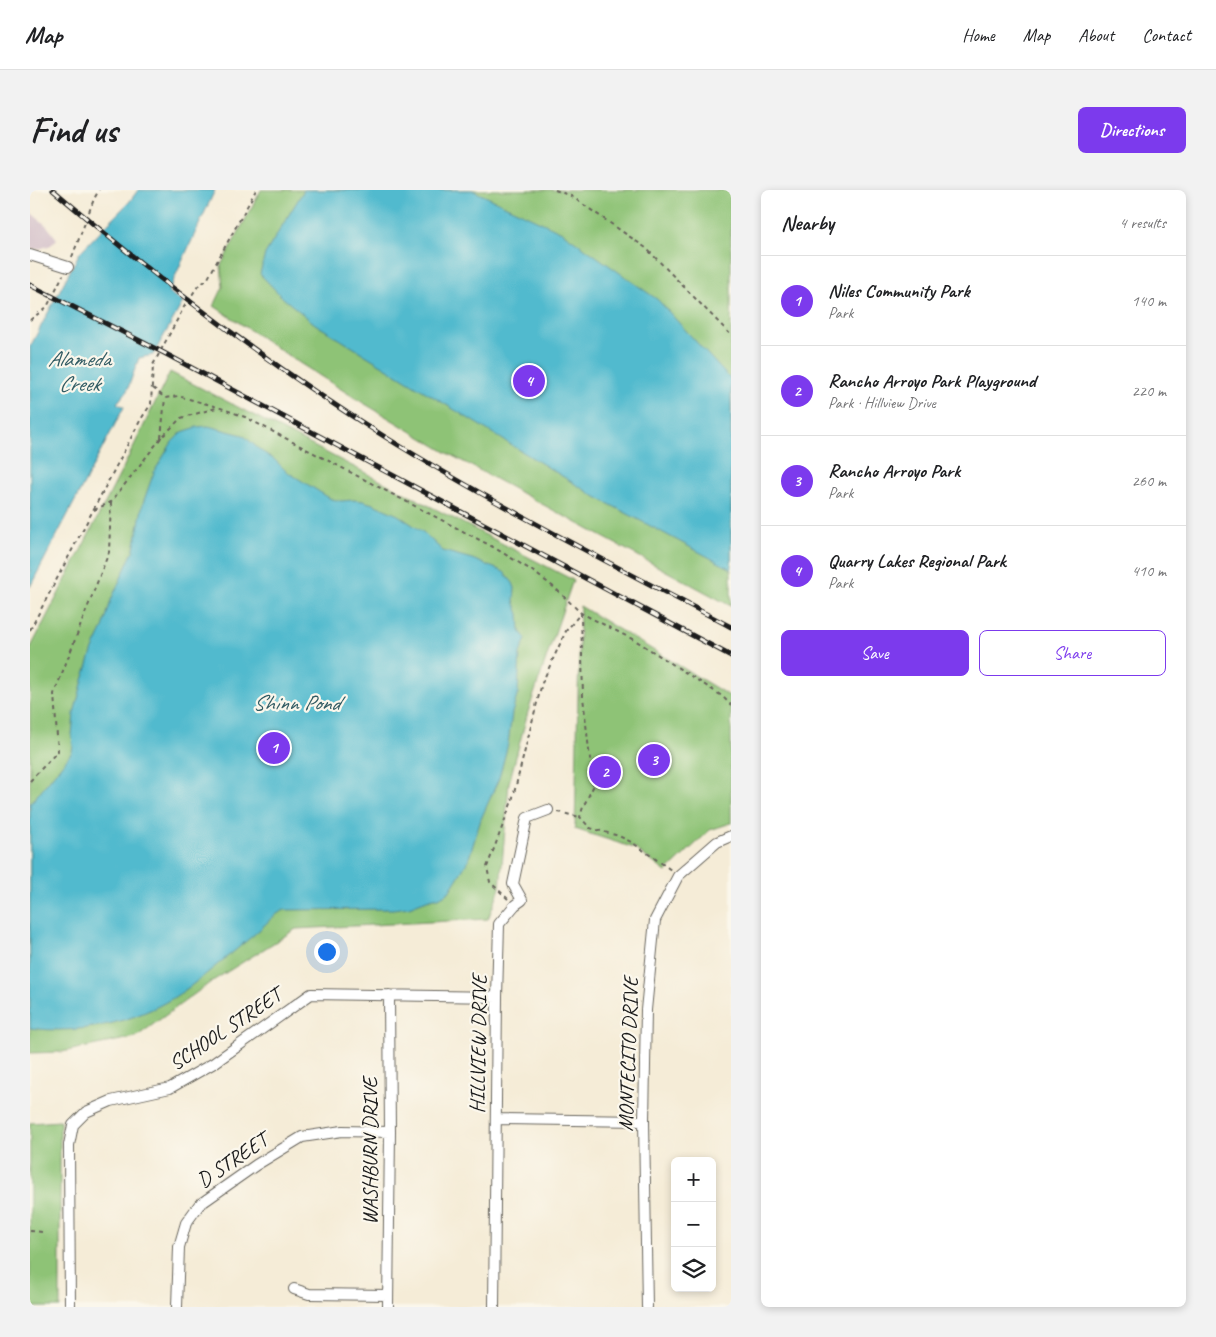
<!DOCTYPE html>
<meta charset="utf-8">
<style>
:root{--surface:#fff;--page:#f2f2f2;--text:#202124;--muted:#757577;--line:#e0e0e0;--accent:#7c3aed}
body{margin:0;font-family:Caveat,sans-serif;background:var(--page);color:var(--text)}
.controls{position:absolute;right:15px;bottom:15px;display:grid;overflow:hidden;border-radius:8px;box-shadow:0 2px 8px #0003}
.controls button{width:45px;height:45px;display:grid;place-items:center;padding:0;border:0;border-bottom:1px solid var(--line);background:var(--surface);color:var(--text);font:25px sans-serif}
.you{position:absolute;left:296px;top:761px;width:18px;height:18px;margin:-12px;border:4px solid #fff;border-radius:50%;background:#1a73e8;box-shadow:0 0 0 8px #1a73e833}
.badge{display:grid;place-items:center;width:32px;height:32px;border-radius:50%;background:var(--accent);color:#fff;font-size:16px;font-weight:700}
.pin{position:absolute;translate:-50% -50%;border:2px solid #fff;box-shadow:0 1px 5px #0006}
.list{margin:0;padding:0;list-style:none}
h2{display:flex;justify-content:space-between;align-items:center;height:65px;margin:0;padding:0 20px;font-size:21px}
h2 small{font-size:16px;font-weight:400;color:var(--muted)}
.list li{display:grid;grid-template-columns:32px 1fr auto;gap:15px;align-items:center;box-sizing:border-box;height:90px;padding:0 20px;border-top:1px solid var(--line)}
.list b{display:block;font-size:19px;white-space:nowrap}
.list p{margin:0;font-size:16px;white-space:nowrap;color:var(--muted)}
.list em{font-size:16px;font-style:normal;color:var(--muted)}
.actions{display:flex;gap:10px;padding:15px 20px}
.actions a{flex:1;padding:11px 0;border:1px solid var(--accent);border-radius:8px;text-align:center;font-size:18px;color:var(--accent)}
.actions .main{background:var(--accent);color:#fff}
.icon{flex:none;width:28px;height:28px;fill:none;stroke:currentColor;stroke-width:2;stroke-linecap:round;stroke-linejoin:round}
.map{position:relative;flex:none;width:701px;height:1117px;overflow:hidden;border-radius:8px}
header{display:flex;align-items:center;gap:30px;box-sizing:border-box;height:70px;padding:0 25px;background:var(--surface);border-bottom:1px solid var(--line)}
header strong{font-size:24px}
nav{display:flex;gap:28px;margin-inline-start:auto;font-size:18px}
.intro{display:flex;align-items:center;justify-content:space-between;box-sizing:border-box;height:120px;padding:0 30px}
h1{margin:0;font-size:35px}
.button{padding:12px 22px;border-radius:8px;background:var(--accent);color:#fff;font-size:18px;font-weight:700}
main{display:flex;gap:30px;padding:0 30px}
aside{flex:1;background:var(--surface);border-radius:8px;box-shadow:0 2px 8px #0003}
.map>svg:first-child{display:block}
.industrial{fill:#d2bdc7}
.green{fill:#8ec376;stroke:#557049}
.water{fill:#51bace;stroke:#366b75}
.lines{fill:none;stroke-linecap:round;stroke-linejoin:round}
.minor-casing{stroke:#68655d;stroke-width:12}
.path{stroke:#68655d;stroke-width:2;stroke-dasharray:4 4;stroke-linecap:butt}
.minor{stroke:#fff;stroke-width:10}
.rail-casing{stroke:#1c1c1c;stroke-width:5}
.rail{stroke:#fbf7ec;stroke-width:3;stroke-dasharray:9;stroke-linecap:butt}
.labels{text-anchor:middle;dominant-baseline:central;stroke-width:4.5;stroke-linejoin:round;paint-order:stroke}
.street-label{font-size:21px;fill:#1c1c1c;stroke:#fbf7ec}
.water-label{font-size:22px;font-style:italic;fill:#315b63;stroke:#fbf7ec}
</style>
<header>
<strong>Map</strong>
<nav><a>Home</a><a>Map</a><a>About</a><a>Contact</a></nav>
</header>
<div class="intro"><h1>Find us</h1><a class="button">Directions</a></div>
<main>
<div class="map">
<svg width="701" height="1117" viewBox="0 0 701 1117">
<rect width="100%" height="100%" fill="#fbf7ec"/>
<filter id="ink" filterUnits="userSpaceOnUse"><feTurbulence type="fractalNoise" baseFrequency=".02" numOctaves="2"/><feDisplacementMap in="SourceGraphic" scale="10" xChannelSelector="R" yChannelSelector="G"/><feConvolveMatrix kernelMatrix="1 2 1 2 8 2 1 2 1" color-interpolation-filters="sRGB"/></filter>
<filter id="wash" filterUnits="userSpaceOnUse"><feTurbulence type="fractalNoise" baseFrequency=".0096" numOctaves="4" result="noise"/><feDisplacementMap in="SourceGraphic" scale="20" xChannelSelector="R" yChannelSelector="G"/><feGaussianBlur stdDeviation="1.12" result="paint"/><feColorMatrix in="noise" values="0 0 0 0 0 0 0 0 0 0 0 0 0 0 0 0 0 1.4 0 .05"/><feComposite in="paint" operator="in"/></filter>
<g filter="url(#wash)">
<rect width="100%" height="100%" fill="#f5ecd7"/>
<path class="industrial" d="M 0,22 L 17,36 L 27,49 L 21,55 L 9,59 L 0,59 Z"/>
<path class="green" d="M 231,0 L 701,0 L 701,416 L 419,264 L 325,208 L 271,174 L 184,116 L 193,97 L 191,75 Z
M 140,182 L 543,390 L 498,522 L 479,593 L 470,698 L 458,729 L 266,739 L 181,792 L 106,847 L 32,862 L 0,863 L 0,459 L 92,280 Z
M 550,416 L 701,507 L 701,633 L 680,640 L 636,682 L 604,658 L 545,639 Z
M 30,931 L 30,1117 L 0,1117 L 0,933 Z"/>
<path class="water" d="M 108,0 L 185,0 L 138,102 L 153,112 L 123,165 L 109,168 L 97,201 L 87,213 L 94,217 L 0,397 L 0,157 L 50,62 L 100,11 Z
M 274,0 L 442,0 L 532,42 L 628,110 L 701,190 L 701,379 L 566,307 L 285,134 L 253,108 L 230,84 L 235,64 Z
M 178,236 L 213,245 L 231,261 L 245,270 L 256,281 L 301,309 L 311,311 L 323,310 L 333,311 L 343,314 L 368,325 L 393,342 L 413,361 L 442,369 L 474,382 L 483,393 L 485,398 L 484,411 L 489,424 L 490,441 L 496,449 L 490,463 L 488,503 L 482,523 L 478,554 L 469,588 L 451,629 L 438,671 L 419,702 L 409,708 L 404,708 L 397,710 L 379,717 L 363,719 L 254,720 C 240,727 238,733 227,742 C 221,748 213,753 207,759 C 186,775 166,794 143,808 C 102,833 48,845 0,838 L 0,614 L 42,562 L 43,556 L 42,545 L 44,523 L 53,490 L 63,459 L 73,438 L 81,410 L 104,359 L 113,313 L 124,282 L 142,252 L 152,242 L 167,237 Z"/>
</g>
<g filter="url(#ink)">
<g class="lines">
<defs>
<path id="minor" d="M 0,65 L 38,77
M 466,929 L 614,931
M 264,1099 L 279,1104 L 358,1105
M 40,1117 L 39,955 L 43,935 L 56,922 L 81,911 L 140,898 L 184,873 L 281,804 L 467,807
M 147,1117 L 149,1057 L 156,1033 L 169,1015 L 226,975 L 272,947 L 312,941 L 360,942
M 358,1117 L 360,942 L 359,805
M 464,1117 L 467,807 L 469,734 L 485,715 L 492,710 L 483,694 L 497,628 L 518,620
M 617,1117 L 614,931 L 616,820 L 625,730 L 648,686 L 687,652 L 701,646"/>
</defs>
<use href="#minor" class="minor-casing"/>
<path class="path" d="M 525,0 L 541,6 L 616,58 L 701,145
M 42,67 L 64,9 L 69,0
M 0,130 L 17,117 L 33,85
M 123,198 L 135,208 L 148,206 L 188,217 L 215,227 L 463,357 L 501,380 L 525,398 L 551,423 L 608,452 L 692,506 L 701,515
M 131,248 L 135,208
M 64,320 L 81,312 L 131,248 L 151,228 L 186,218
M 551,423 L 553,507 L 563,596
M 0,440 L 111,229 L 121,214 L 123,175 L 154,117 L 168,96 L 177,90 L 226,0
M 567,589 L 553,617 L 550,627 L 560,638 L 589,646 L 603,653 L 641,680
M 0,591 L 28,561 L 24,504 L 79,362 L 81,312
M 528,622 L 550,627
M 478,709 L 460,692 L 457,677 L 482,611 L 512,493 L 536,441 L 551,423
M 0,1041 L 13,1042"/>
<use href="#minor" class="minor"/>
<defs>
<path id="rail" d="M 23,0 C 127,89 236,173 352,245 C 465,315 584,375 701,437
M 0,95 L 134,163 L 701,466"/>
</defs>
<use href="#rail" class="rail-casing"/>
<use href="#rail" class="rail"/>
</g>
</g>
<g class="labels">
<g class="street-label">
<text transform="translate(195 839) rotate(-34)">SCHOOL STREET</text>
<text transform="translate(448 854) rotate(-89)">HILLVIEW DRIVE</text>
<text transform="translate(598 864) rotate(-88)">MONTECITO DRIVE</text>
<text transform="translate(340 961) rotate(-90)">WASHBURN DRIVE</text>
<text transform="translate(202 970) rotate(-34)">D STREET</text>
</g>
<g class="water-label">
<text x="49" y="169">Alameda<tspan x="49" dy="25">Creek</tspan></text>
<text x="266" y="513">Shinn Pond</text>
</g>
</g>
</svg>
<div class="controls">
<button>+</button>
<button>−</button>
<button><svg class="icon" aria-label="layers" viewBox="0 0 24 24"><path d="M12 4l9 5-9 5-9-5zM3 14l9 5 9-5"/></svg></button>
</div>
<div class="you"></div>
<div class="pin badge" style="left:244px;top:558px">1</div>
<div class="pin badge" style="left:575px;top:582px">2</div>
<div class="pin badge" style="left:624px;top:570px">3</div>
<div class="pin badge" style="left:499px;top:191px">4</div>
</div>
<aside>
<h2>Nearby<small>4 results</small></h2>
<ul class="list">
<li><span class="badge">1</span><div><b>Niles Community Park</b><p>Park</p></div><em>140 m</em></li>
<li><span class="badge">2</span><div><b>Rancho Arroyo Park Playground</b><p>Park · Hillview Drive</p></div><em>220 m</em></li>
<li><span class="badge">3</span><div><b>Rancho Arroyo Park</b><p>Park</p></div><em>260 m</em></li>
<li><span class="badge">4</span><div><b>Quarry Lakes Regional Park</b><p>Park</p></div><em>410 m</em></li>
</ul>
<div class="actions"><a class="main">Save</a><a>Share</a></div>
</aside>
</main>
